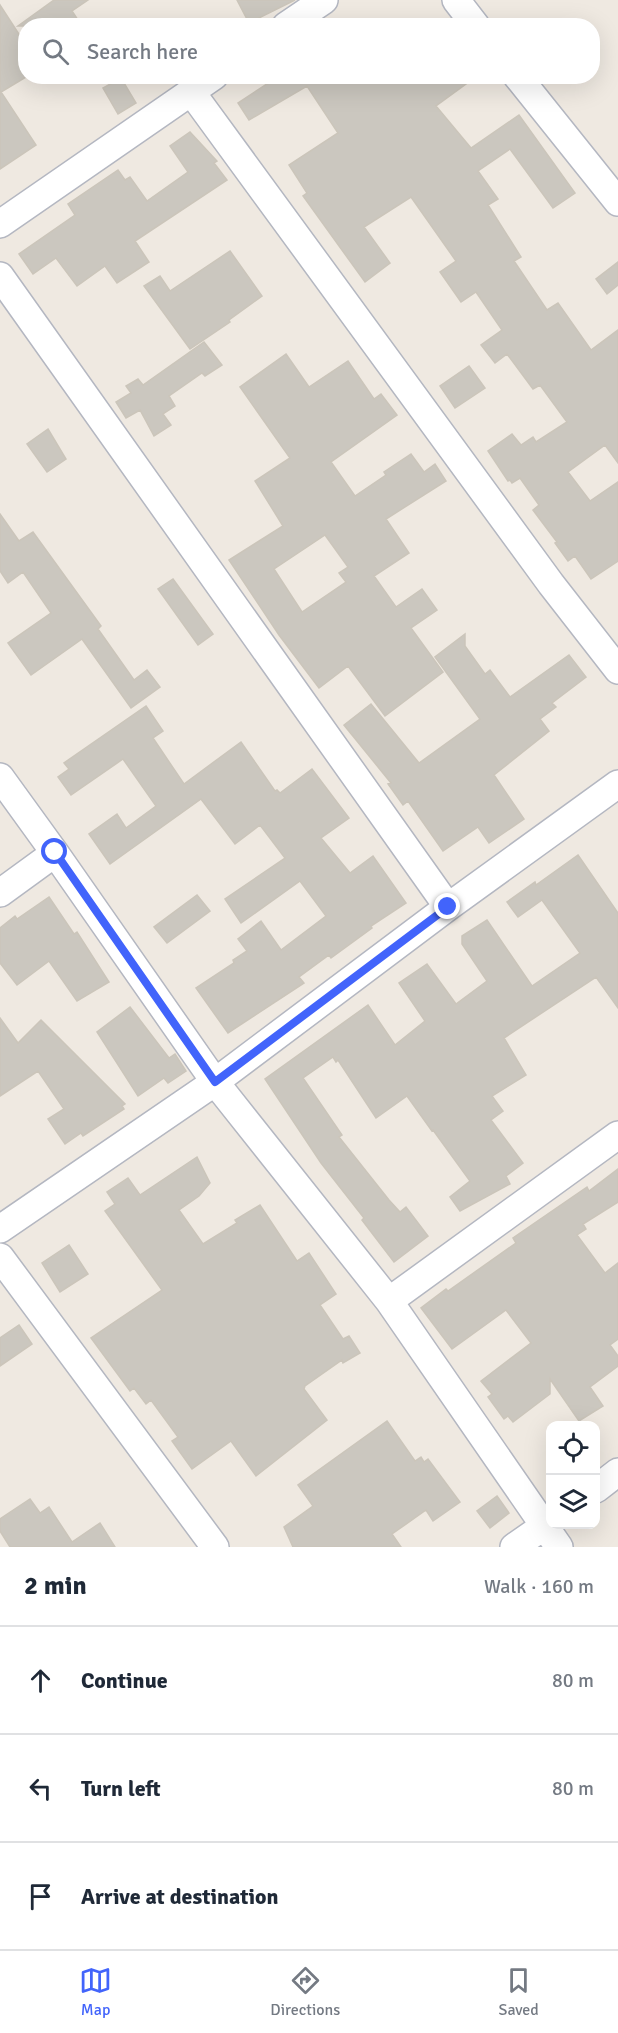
<!DOCTYPE html>
<meta charset="utf-8">
<style>
:root{--surface:#fff;--page:#f2f2f3;--text:#1f2937;--muted:#747a83;--line:#e0e1e3;--accent:#4264fb}
body{margin:0;font-family:Signika,sans-serif;background:var(--page);color:var(--text)}
.controls{position:absolute;right:18px;bottom:18px;display:grid;overflow:hidden;border-radius:12px;box-shadow:0 6px 24px #0002}
.controls button{width:54px;height:54px;display:grid;place-items:center;padding:0;border:0;border-bottom:2px solid var(--line);background:var(--surface);color:var(--text);font:30px sans-serif}
.stop{position:absolute;width:18px;height:18px;margin:-14px;border:4px solid #4264fb;border-radius:50%;background:#fff}
.stop.end{background:#4264fb;border-color:#fff;box-shadow:0 2px 6px #0008}
.list{margin:0;padding:0;list-style:none}
h2{display:flex;justify-content:space-between;align-items:center;height:78px;margin:0;padding:0 24px;font-size:26px}
h2 small{font-size:20px;font-weight:400;color:var(--muted)}
.list li{display:grid;grid-template-columns:39px 1fr auto;gap:18px;align-items:center;box-sizing:border-box;height:108px;padding:0 24px;border-top:2px solid var(--line)}
.list b{display:block;font-size:22px;white-space:nowrap}
.list em{font-size:20px;font-style:normal;color:var(--muted)}
.icon{flex:none;width:33px;height:33px;fill:none;stroke:currentColor;stroke-width:2;stroke-linecap:round;stroke-linejoin:round}
.map{position:relative;flex:none;width:618px;height:1547px;overflow:hidden}
.search{position:absolute;background:var(--surface);box-shadow:0 6px 24px #0002;left:18px;right:18px;top:18px;height:66px;display:flex;align-items:center;gap:15px;box-sizing:border-box;padding:0 21px;border-radius:24px;color:var(--muted);font-size:22px}
.sheet{height:402px;background:var(--surface)}
nav{display:flex;justify-content:space-around;align-items:center;box-sizing:border-box;height:84px;border-top:2px solid var(--line);background:var(--surface);font-size:16px;color:var(--muted)}
nav a{display:grid;justify-items:center;gap:3px}
nav .on{color:var(--accent)}
.map>svg:first-child{display:block}
.building{fill:#cbc7bf;stroke:#cbc5ba;stroke-width:1.5;fill-rule:evenodd}
.lines{fill:none;stroke-linecap:round;stroke-linejoin:round}
.street-casing{stroke:#b4b7c1;stroke-width:30}
.street{stroke:#fff;stroke-width:27}
.route{stroke:#4264fb;stroke-width:8}
</style>
<div class="map">
<svg width="618" height="1547" viewBox="0 0 618 1547">
<rect width="100%" height="100%" fill="#efe9e1"/>
<path class="building" d="M 54,0 L 88,0 L 72,11 L 82,26 L 18,26 Z
M 237,0 L 295,0 L 249,23 Z
M 0,5 L 26,45 L 26,77 L 1,92 L 36,145 L 0,169 Z
M 279,76 L 477,76 L 436,106 L 471,148 L 519,115 L 575,193 L 553,208 L 510,149 L 478,171 L 498,199 L 488,205 L 521,257 L 514,261 L 547,310 L 558,303 L 591,350 L 618,330 L 618,463 L 605,445 L 568,472 L 590,501 L 618,482 L 618,561 L 591,579 L 575,556 L 568,561 L 555,543 L 557,542 L 533,510 L 539,505 L 520,478 L 512,483 L 510,480 L 508,481 L 488,451 L 512,434 L 521,445 L 533,437 L 536,442 L 567,422 L 540,385 L 533,389 L 507,354 L 495,363 L 481,345 L 502,330 L 476,292 L 461,302 L 440,272 L 456,261 L 411,197 L 364,227 L 390,263 L 365,282 L 303,196 L 307,193 L 289,165 L 338,133 L 307,86 L 249,120 L 238,103 Z
M 121,78 L 136,103 L 118,114 L 103,88 Z
M 190,132 L 217,161 L 214,163 L 227,180 L 135,241 L 149,262 L 117,283 L 105,266 L 77,286 L 56,258 L 33,274 L 19,254 L 75,215 L 68,204 L 118,170 L 125,180 L 130,177 L 147,201 L 188,172 L 170,146 Z
M 230,251 L 262,296 L 229,320 L 230,322 L 190,349 L 144,286 L 160,276 L 170,291 Z
M 618,262 L 618,285 L 607,294 L 596,279 Z
M 204,342 L 222,365 L 205,376 L 202,373 L 169,396 L 175,406 L 163,414 L 171,425 L 154,436 L 140,410 L 126,418 L 116,402 L 131,393 L 126,386 L 138,379 L 143,385 Z
M 286,354 L 309,387 L 348,361 L 374,399 L 381,394 L 397,415 L 331,462 L 355,496 L 386,475 L 384,472 L 411,454 L 424,472 L 435,464 L 446,481 L 386,519 L 409,553 L 374,576 L 396,607 L 422,589 L 437,610 L 411,628 L 443,672 L 385,716 L 348,666 L 319,688 L 279,635 L 229,560 L 283,526 L 255,481 L 290,458 L 240,387 ZM 325,535 L 348,567 L 339,573 L 346,582 L 302,612 L 274,569 Z
M 469,366 L 485,388 L 455,408 L 440,386 Z
M 48,429 L 66,459 L 47,472 L 27,444 Z
M 0,514 L 19,541 L 33,532 L 101,626 L 98,629 L 134,680 L 147,670 L 160,687 L 131,708 L 82,639 L 31,675 L 8,643 L 51,613 L 23,572 L 8,583 L 0,571 Z
M 173,579 L 213,634 L 198,645 L 158,589 Z
M 465,634 L 465,646 L 485,674 L 490,670 L 510,697 L 569,655 L 586,677 L 552,703 L 556,707 L 540,719 L 549,731 L 494,775 L 524,819 L 489,843 L 478,827 L 443,851 L 408,801 L 403,805 L 388,784 L 391,783 L 344,725 L 371,704 L 419,763 L 480,719 L 435,657 Z
M 146,706 L 163,731 L 153,738 L 184,784 L 241,742 L 275,791 L 277,790 L 280,793 L 312,769 L 349,818 L 321,838 L 350,873 L 373,856 L 406,903 L 371,926 L 372,928 L 331,958 L 329,955 L 299,977 L 304,983 L 228,1033 L 196,988 L 234,963 L 233,960 L 247,951 L 238,939 L 261,921 L 281,950 L 326,916 L 300,881 L 241,923 L 225,899 L 285,858 L 260,825 L 235,844 L 201,799 L 110,864 L 89,834 L 117,814 L 126,828 L 156,806 L 123,759 L 71,795 L 58,777 L 69,769 L 64,763 Z
M 578,855 L 618,913 L 618,1008 L 596,977 L 504,1038 L 526,1075 L 492,1096 L 503,1111 L 491,1120 L 523,1163 L 506,1176 L 510,1184 L 460,1211 L 450,1197 L 470,1181 L 433,1130 L 432,1131 L 407,1096 L 376,1118 L 338,1060 L 336,1062 L 333,1057 L 303,1078 L 342,1135 L 339,1137 L 389,1200 L 400,1212 L 406,1207 L 428,1236 L 394,1262 L 362,1220 L 364,1218 L 321,1163 L 265,1079 L 368,1005 L 395,1045 L 425,1021 L 399,983 L 427,964 L 456,1004 L 487,981 L 462,944 L 462,936 L 487,920 L 532,986 L 580,953 L 542,900 L 518,917 L 507,902 L 535,882 L 536,885 Z
M 197,895 L 210,911 L 167,943 L 154,927 Z
M 49,897 L 74,934 L 77,932 L 109,982 L 77,1001 L 49,961 L 17,985 L 0,963 L 0,928 L 15,916 L 17,919 Z
M 130,1007 L 169,1058 L 175,1054 L 186,1071 L 168,1083 L 164,1078 L 138,1096 L 97,1032 Z
M 0,1018 L 18,1043 L 41,1020 L 125,1104 L 122,1106 L 124,1109 L 83,1136 L 81,1133 L 65,1144 L 48,1119 L 64,1109 L 38,1071 L 0,1096 Z
M 197,1157 L 210,1183 L 199,1196 L 179,1210 L 203,1244 L 237,1223 L 235,1220 L 260,1205 L 297,1261 L 309,1253 L 336,1294 L 320,1305 L 343,1339 L 349,1336 L 360,1353 L 343,1363 L 342,1360 L 305,1386 L 304,1389 L 327,1420 L 256,1476 L 231,1441 L 192,1469 L 172,1441 L 178,1437 L 151,1400 L 146,1404 L 134,1388 L 130,1391 L 91,1338 L 162,1290 L 105,1211 L 115,1204 L 107,1192 L 128,1178 L 140,1195 Z
M 618,1169 L 618,1202 L 583,1224 L 586,1229 L 577,1235 L 605,1273 L 618,1263 L 618,1339 L 610,1345 L 618,1356 L 618,1366 L 590,1387 L 603,1406 L 579,1421 L 550,1379 L 550,1394 L 513,1422 L 508,1416 L 504,1419 L 488,1397 L 492,1394 L 481,1381 L 531,1343 L 506,1310 L 452,1349 L 421,1308 L 446,1289 L 448,1291 L 516,1243 L 513,1238 L 587,1187 L 589,1191 Z
M 69,1245 L 88,1274 L 60,1292 L 42,1263 Z
M 19,1325 L 32,1344 L 0,1366 L 0,1338 Z
M 387,1421 L 415,1461 L 421,1457 L 424,1462 L 428,1459 L 460,1502 L 433,1521 L 426,1510 L 392,1534 L 401,1547 L 293,1547 L 284,1527 L 313,1506 L 298,1485 Z
M 497,1496 L 509,1513 L 490,1528 L 477,1511 Z
M 30,1499 L 40,1513 L 49,1507 L 72,1542 L 100,1523 L 115,1547 L 10,1547 L 0,1531 L 0,1519 Z"/>
<g class="lines">
<defs>
<path id="street" d="M 456,0 L 476,26
M 286,26 L 324,0
M 517,76 L 618,202
M 192,93 L 551,584 L 618,670
M 0,224 L 214,76
M 0,276 L 448,907
M 0,777 L 55,853 L 215,1082 L 389,1301 L 559,1547
M 0,893 L 55,853
M 0,1229 L 215,1082 L 448,907 L 618,784
M 0,1257 L 215,1547
M 389,1301 L 618,1135
M 596,1489 L 618,1472
M 514,1547 L 550,1522"/>
</defs>
<use href="#street" class="street-casing"/>
<use href="#street" class="street"/>
</g>
<g class="lines">
<path class="route" d="M 55,852 L 215,1082 L 448,907"/>
</g>
</svg>
<div class="controls">
<button><svg class="icon" aria-label="locate" viewBox="0 0 24 24"><circle cx="12" cy="12" r="6"/><path d="M12 2v4M12 18v4M2 12h4M18 12h4"/></svg></button>
<button><svg class="icon" aria-label="layers" viewBox="0 0 24 24"><path d="M12 4l9 5-9 5-9-5zM3 14l9 5 9-5"/></svg></button>
</div>
<div class="stop" style="left:55px;top:852px"></div>
<div class="stop end" style="left:448px;top:907px"></div>
<div class="search"><svg class="icon" aria-label="search" viewBox="0 0 24 24"><circle cx="10" cy="10" r="6"/><path d="M15 15l6 6"/></svg>Search here</div>
</div>
<section class="sheet">
<h2>2 min<small>Walk · 160 m</small></h2>
<ul class="list">
<li><svg class="icon" aria-label="ahead" viewBox="0 0 24 24"><path d="M12 20V5M6 11l6-6 6 6"/></svg><div><b>Continue</b></div><em>80 m</em></li>
<li><svg class="icon" aria-label="left" viewBox="0 0 24 24"><path d="M17 20v-9H6M10 6l-5 5 5 5"/></svg><div><b>Turn left</b></div><em>80 m</em></li>
<li><svg class="icon" aria-label="arrive" viewBox="0 0 24 24"><path d="M6 21V4h12l-3 4 3 4H6"/></svg><div><b>Arrive at destination</b></div></li>
</ul>
</section>
<nav>
<a class="on"><svg class="icon" aria-label="map" viewBox="0 0 24 24"><path d="M3 6l6-2 6 2 6-2v14l-6 2-6-2-6 2zM9 4v14M15 6v14"/></svg>Map</a>
<a><svg class="icon" aria-label="directions" viewBox="0 0 24 24"><path d="M12 3l9 9-9 9-9-9zM9 14v-3h6M13 9l2 2-2 2"/></svg>Directions</a>
<a><svg class="icon" aria-label="saved" viewBox="0 0 24 24"><path d="M7 4h10v16l-5-4-5 4z"/></svg>Saved</a>
</nav>
